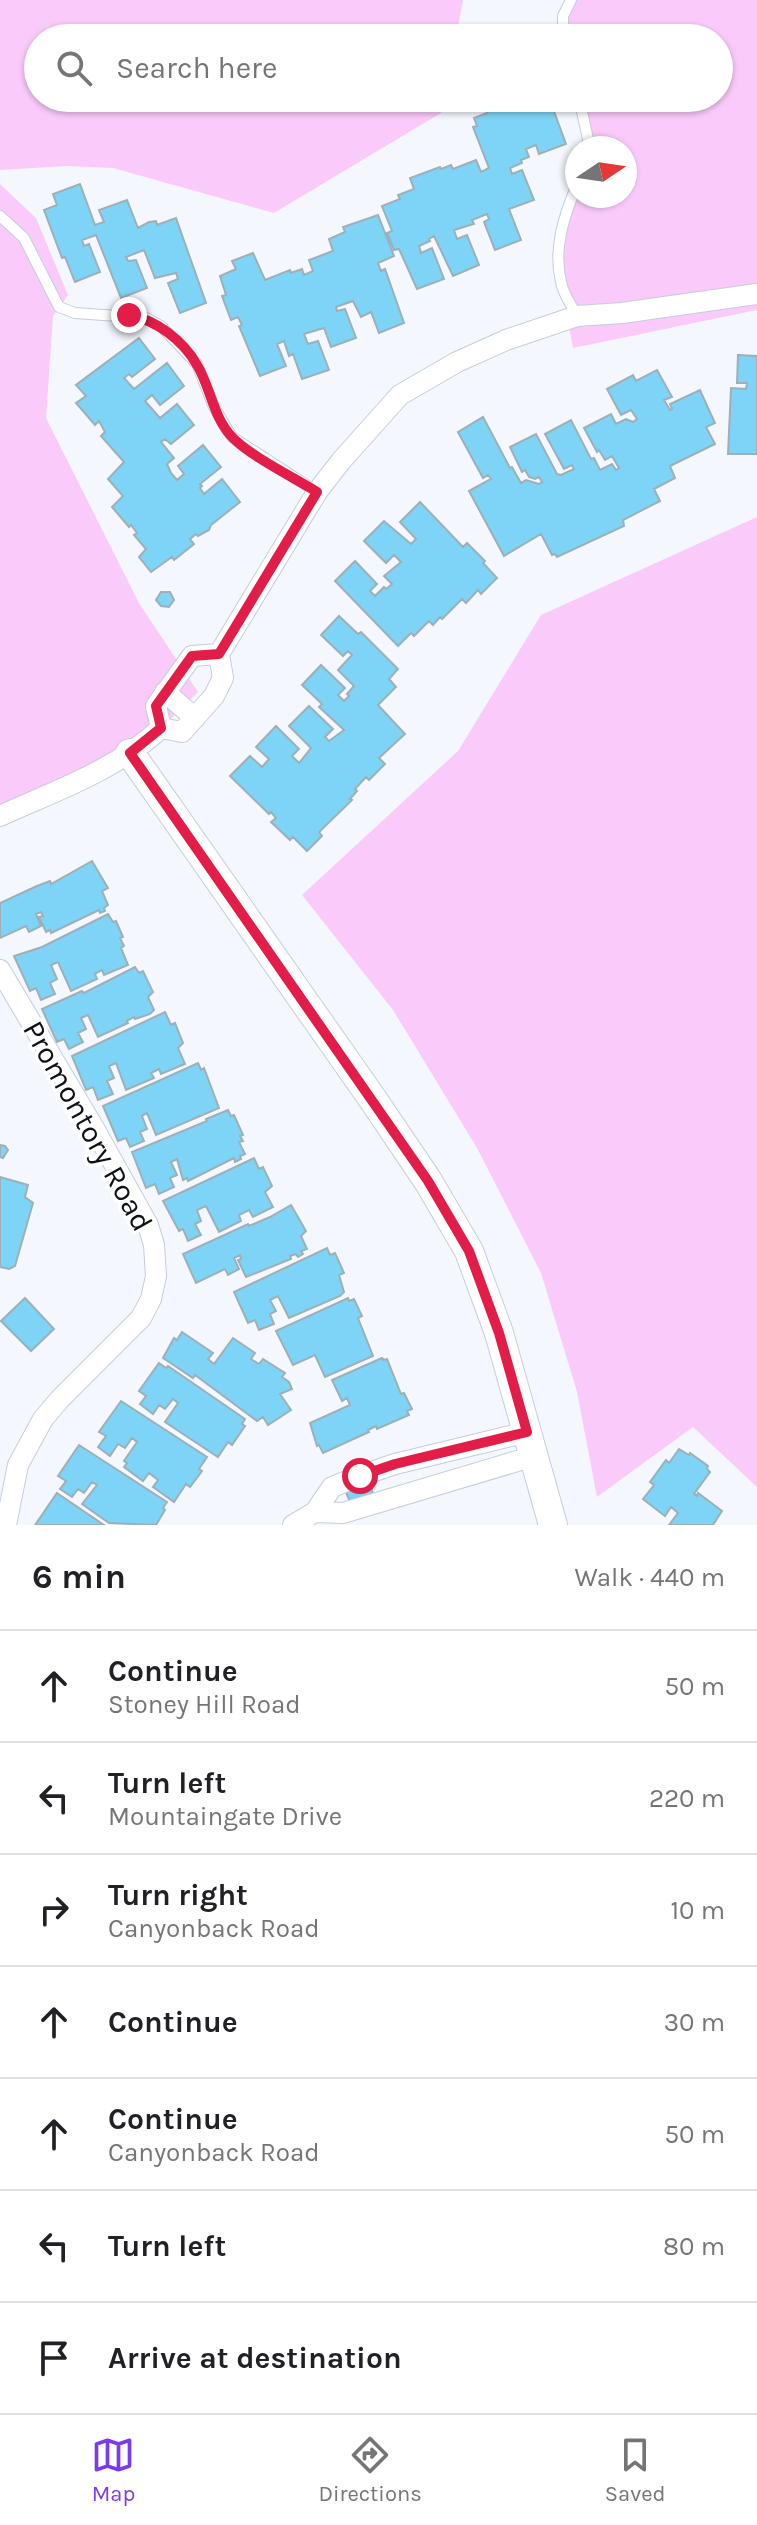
<!DOCTYPE html>
<meta charset="utf-8">
<style>
:root{--surface:#fff;--page:#f6f6f6;--text:#202124;--muted:#757577;--line:#e0e0e0;--accent:#7c3aed}
body{margin:0;font-family:Karla,sans-serif;background:var(--page);color:var(--text)}
.compass{position:absolute;left:565px;top:136px;width:72px;height:72px;border-radius:50%;background:var(--surface);box-shadow:0 2px 6px #0004;rotate:77deg}
.stop{position:absolute;width:24px;height:24px;margin:-18px;border:6px solid #e11d48;border-radius:50%;background:#fff}
.stop.end{background:#e11d48;border-color:#fff;box-shadow:0 2px 8px #0008}
.list{margin:0;padding:0;list-style:none}
h2{display:flex;justify-content:space-between;align-items:center;height:104px;margin:0;padding:0 32px;font-size:34px}
h2 small{font-size:26px;font-weight:400;color:var(--muted)}
.list li{display:grid;grid-template-columns:52px 1fr auto;gap:24px;align-items:center;box-sizing:border-box;height:112px;padding:0 32px;border-top:2px solid var(--line)}
.list b{display:block;font-size:30px;white-space:nowrap}
.list p{margin:0;font-size:26px;white-space:nowrap;color:var(--muted)}
.list em{font-size:26px;font-style:normal;color:var(--muted)}
.icon{flex:none;width:44px;height:44px;fill:none;stroke:currentColor;stroke-width:2;stroke-linecap:round;stroke-linejoin:round}
.map{position:relative;flex:none;width:757px;height:1525px;overflow:hidden}
.search{position:absolute;background:var(--surface);box-shadow:0 2px 6px #0004;left:24px;right:24px;top:24px;height:88px;display:flex;align-items:center;gap:20px;box-sizing:border-box;padding:0 28px;border-radius:44px;color:var(--muted);font-size:30px}
.sheet{height:888px;background:var(--surface)}
nav{display:flex;justify-content:space-around;align-items:center;box-sizing:border-box;height:112px;border-top:2px solid var(--line);background:var(--surface);font-size:22px;color:var(--muted)}
nav a{display:grid;justify-items:center;gap:4px}
nav .on{color:var(--accent)}
.map>svg:first-child{display:block}
.green{fill:#facafb}
.building{fill:#7ed4f6;stroke:#9dafb7;stroke-width:2}
.lines{fill:none;stroke-linecap:round;stroke-linejoin:round}
.lane-casing{stroke:#c4cddd;stroke-width:12}
.street-casing{stroke:#c4cddd;stroke-width:22}
.secondary-casing{stroke:#c4cddd;stroke-width:30}
.lane{stroke:#fff;stroke-width:10}
.street{stroke:#fff;stroke-width:20}
.secondary{stroke:#fff;stroke-width:28}
.route{stroke:#e11d48;stroke-width:10}
.labels{text-anchor:middle;dominant-baseline:central;stroke-width:7;stroke-linejoin:round;paint-order:stroke}
.street-label{font-size:30px;fill:#0d1015;stroke:#fff}
</style>
<div class="map">
<svg width="757" height="1525" viewBox="0 0 757 1525">
<rect width="100%" height="100%" fill="#f4f8fe"/>
<path class="green" d="M 0,0 L 463,0 L 456,38 L 38,38 L 38,98 L 444,98 L 441,113 L 274,213 L 113,168 L 67,166 L 0,170 Z
M 571,0 L 757,0 L 757,310 L 573,348 L 561,284 L 565,213 L 577,196 L 625,196 L 625,148 L 587,148 L 579,98 L 719,98 L 719,38 L 563,38 Z
M 0,184 L 36,218 L 68,295 L 53,316 L 46,418 L 139,603 L 198,692 L 163,727 L 0,816 Z
M 757,517 L 757,1487 L 693,1427 L 597,1497 L 577,1392 L 541,1273 L 477,1148 L 393,1010 L 302,895 L 458,751 L 541,615 Z"/>
<path class="building" d="M 516,29 L 531,38 L 502,38 L 502,34 Z
M 496,98 L 549,98 L 566,144 L 539,154 L 536,145 L 526,149 L 529,157 L 521,160 L 522,163 L 510,168 L 512,174 L 522,170 L 534,200 L 509,209 L 521,240 L 495,250 L 484,222 L 489,219 L 487,214 L 472,220 L 474,224 L 454,230 L 457,239 L 467,235 L 479,265 L 453,276 L 434,236 L 429,239 L 430,241 L 419,246 L 421,253 L 432,248 L 444,279 L 417,289 L 399,249 L 394,250 L 387,233 L 392,231 L 382,206 L 400,199 L 398,195 L 414,189 L 410,178 L 440,167 L 441,169 L 451,165 L 453,169 L 476,160 L 481,172 L 489,168 L 473,127 L 477,126 L 474,118 L 487,113 L 485,108 L 498,103 Z
M 80,184 L 95,225 L 104,222 L 99,210 L 127,200 L 138,228 L 149,222 L 156,221 L 157,225 L 176,218 L 206,303 L 180,313 L 168,283 L 178,279 L 176,273 L 155,278 L 144,250 L 126,257 L 128,261 L 136,260 L 147,288 L 121,298 L 96,235 L 82,240 L 84,246 L 89,244 L 100,272 L 75,282 L 65,257 L 62,258 L 44,210 L 57,205 L 53,194 Z
M 378,215 L 394,256 L 378,263 L 381,271 L 385,269 L 404,323 L 379,333 L 371,312 L 361,317 L 353,301 L 336,307 L 337,311 L 345,309 L 356,338 L 331,347 L 324,328 L 304,334 L 308,344 L 318,341 L 329,370 L 302,379 L 293,354 L 289,356 L 284,341 L 277,344 L 286,366 L 260,376 L 239,326 L 242,325 L 238,317 L 231,320 L 222,296 L 226,295 L 220,276 L 236,269 L 232,261 L 253,253 L 265,280 L 290,270 L 291,273 L 302,269 L 304,275 L 313,271 L 309,260 L 333,251 L 329,239 L 345,232 L 343,227 Z
M 139,338 L 155,359 L 132,377 L 129,374 L 124,378 L 134,389 L 167,363 L 184,386 L 160,405 L 152,395 L 145,401 L 160,418 L 177,404 L 194,425 L 171,444 L 165,439 L 161,442 L 174,458 L 167,464 L 171,473 L 177,480 L 184,474 L 178,466 L 203,445 L 221,467 L 200,484 L 202,486 L 200,488 L 204,494 L 222,479 L 240,502 L 211,525 L 209,530 L 198,536 L 196,534 L 190,539 L 194,544 L 174,560 L 172,557 L 151,572 L 139,557 L 146,549 L 134,535 L 137,533 L 131,525 L 129,527 L 112,507 L 123,496 L 108,479 L 124,462 L 101,436 L 105,432 L 99,421 L 95,425 L 76,403 L 86,396 L 76,385 Z
M 738,355 L 757,356 L 757,454 L 728,454 L 731,388 L 746,389 L 747,383 L 737,383 Z
M 657,370 L 672,397 L 664,400 L 670,410 L 672,409 L 670,404 L 700,390 L 715,423 L 706,427 L 715,444 L 670,466 L 675,478 L 654,489 L 660,501 L 623,520 L 624,526 L 557,557 L 555,554 L 552,555 L 541,534 L 504,556 L 469,491 L 491,479 L 488,475 L 483,478 L 458,432 L 483,417 L 510,468 L 512,467 L 521,483 L 526,480 L 539,484 L 542,482 L 539,477 L 535,479 L 529,477 L 525,470 L 522,472 L 510,447 L 536,434 L 557,474 L 561,475 L 574,469 L 572,465 L 564,469 L 545,434 L 571,420 L 591,459 L 594,458 L 600,470 L 612,464 L 616,470 L 619,468 L 612,456 L 605,460 L 599,450 L 597,452 L 584,428 L 611,414 L 616,424 L 626,419 L 633,422 L 637,419 L 631,410 L 621,415 L 607,389 L 633,375 L 636,381 Z
M 420,502 L 463,547 L 467,543 L 485,561 L 483,563 L 497,578 L 481,594 L 478,590 L 466,603 L 462,599 L 442,619 L 440,617 L 433,625 L 429,621 L 414,636 L 411,633 L 398,646 L 335,581 L 355,561 L 377,584 L 370,591 L 375,596 L 384,587 L 386,589 L 392,584 L 384,576 L 401,562 L 394,555 L 386,563 L 364,541 L 384,521 L 411,544 L 416,539 L 400,522 Z
M 161,592 L 170,592 L 174,600 L 169,607 L 161,606 L 156,600 Z
M 339,616 L 358,634 L 361,632 L 398,669 L 389,679 L 396,687 L 378,705 L 405,734 L 379,758 L 385,764 L 369,780 L 366,777 L 355,789 L 357,791 L 350,799 L 352,800 L 319,832 L 322,836 L 307,851 L 293,837 L 290,840 L 271,822 L 276,818 L 271,812 L 269,814 L 230,776 L 250,756 L 262,767 L 269,759 L 256,747 L 276,726 L 299,749 L 292,756 L 299,763 L 311,748 L 289,726 L 309,706 L 333,729 L 325,737 L 329,741 L 344,730 L 319,707 L 322,704 L 302,685 L 321,665 L 345,688 L 338,695 L 344,701 L 349,696 L 347,694 L 354,686 L 338,670 L 352,655 L 348,651 L 343,656 L 321,635 Z
M 92,861 L 108,888 L 102,891 L 108,905 L 104,908 L 105,911 L 100,913 L 99,910 L 51,933 L 50,930 L 46,932 L 39,917 L 43,916 L 41,912 L 36,914 L 41,926 L 29,932 L 26,926 L 0,938 L 0,903 L 37,886 L 50,881 L 51,884 Z
M 108,914 L 113,922 L 116,921 L 123,937 L 120,938 L 124,946 L 121,948 L 128,965 L 104,975 L 102,970 L 95,974 L 97,979 L 71,991 L 58,962 L 51,965 L 57,979 L 50,983 L 55,994 L 41,1000 L 36,988 L 30,991 L 14,956 L 42,947 Z
M 135,967 L 139,973 L 143,971 L 153,992 L 148,997 L 154,1010 L 150,1014 L 135,1019 L 134,1017 L 127,1021 L 128,1023 L 98,1037 L 88,1015 L 81,1018 L 86,1029 L 78,1033 L 83,1042 L 69,1049 L 64,1039 L 57,1042 L 42,1009 L 82,991 L 84,993 Z
M 165,1012 L 171,1025 L 175,1023 L 183,1043 L 178,1048 L 185,1064 L 161,1074 L 159,1069 L 151,1073 L 154,1078 L 126,1090 L 116,1063 L 109,1066 L 114,1078 L 107,1081 L 113,1094 L 98,1100 L 93,1087 L 86,1090 L 72,1056 Z
M 198,1063 L 201,1070 L 204,1068 L 219,1108 L 156,1135 L 147,1113 L 142,1116 L 147,1129 L 140,1132 L 144,1141 L 130,1147 L 126,1138 L 118,1141 L 103,1106 Z
M 228,1110 L 231,1116 L 234,1115 L 243,1135 L 240,1136 L 243,1141 L 239,1142 L 245,1154 L 240,1156 L 241,1159 L 235,1162 L 234,1158 L 188,1181 L 187,1178 L 183,1180 L 177,1159 L 171,1162 L 177,1175 L 170,1178 L 174,1187 L 159,1194 L 155,1184 L 146,1188 L 132,1152 L 207,1121 L 206,1119 Z
M 0,1145 L 5,1146 L 8,1150 L 3,1158 L 0,1157 Z
M 254,1158 L 259,1169 L 263,1167 L 272,1186 L 265,1192 L 273,1207 L 253,1217 L 249,1210 L 239,1215 L 241,1221 L 219,1232 L 206,1206 L 197,1210 L 201,1221 L 195,1224 L 201,1235 L 188,1241 L 183,1229 L 179,1231 L 163,1201 Z
M 0,1177 L 28,1185 L 25,1197 L 33,1203 L 15,1266 L 9,1269 L 0,1267 Z
M 291,1205 L 306,1231 L 301,1236 L 307,1249 L 301,1251 L 303,1254 L 298,1257 L 296,1254 L 290,1256 L 291,1259 L 246,1277 L 238,1260 L 241,1259 L 240,1255 L 234,1258 L 239,1269 L 228,1275 L 225,1269 L 196,1283 L 183,1254 L 248,1224 L 249,1226 L 270,1217 Z
M 327,1248 L 330,1255 L 335,1253 L 344,1273 L 339,1275 L 344,1292 L 340,1296 L 289,1318 L 278,1296 L 270,1300 L 276,1311 L 270,1314 L 274,1324 L 259,1330 L 255,1320 L 248,1323 L 234,1292 Z
M 25,1298 L 54,1329 L 31,1351 L 1,1321 Z
M 348,1298 L 349,1301 L 354,1299 L 362,1316 L 358,1318 L 373,1356 L 325,1377 L 315,1355 L 293,1365 L 276,1331 Z
M 182,1332 L 213,1353 L 208,1359 L 214,1364 L 233,1338 L 255,1353 L 251,1359 L 259,1364 L 263,1359 L 285,1373 L 282,1377 L 289,1382 L 292,1389 L 280,1394 L 291,1410 L 268,1425 L 263,1417 L 257,1421 L 195,1375 L 193,1378 L 163,1358 L 174,1338 L 177,1340 Z
M 382,1358 L 384,1360 L 387,1359 L 401,1394 L 404,1393 L 412,1409 L 407,1411 L 409,1415 L 377,1429 L 376,1426 L 368,1430 L 369,1432 L 323,1453 L 319,1445 L 317,1446 L 310,1423 L 350,1405 L 347,1398 L 342,1401 L 332,1380 Z
M 159,1363 L 166,1368 L 168,1366 L 245,1419 L 242,1424 L 245,1426 L 232,1445 L 228,1442 L 218,1457 L 165,1422 L 178,1403 L 173,1399 L 165,1409 L 159,1405 L 153,1414 L 140,1404 L 146,1396 L 139,1391 Z
M 121,1401 L 207,1457 L 199,1469 L 202,1471 L 190,1487 L 186,1484 L 174,1502 L 153,1487 L 158,1480 L 149,1473 L 143,1481 L 124,1467 L 127,1463 L 124,1461 L 137,1442 L 132,1438 L 125,1448 L 118,1444 L 110,1456 L 98,1447 L 106,1436 L 99,1432 Z
M 79,1445 L 167,1502 L 163,1508 L 165,1510 L 156,1525 L 109,1523 L 82,1504 L 97,1485 L 92,1482 L 84,1493 L 78,1489 L 72,1497 L 60,1489 L 66,1481 L 58,1476 Z
M 679,1449 L 689,1455 L 690,1453 L 708,1466 L 707,1469 L 710,1472 L 694,1494 L 697,1496 L 698,1493 L 722,1511 L 713,1525 L 669,1525 L 678,1513 L 671,1507 L 665,1516 L 643,1499 L 654,1485 L 650,1482 L 666,1460 L 669,1463 Z
M 370,1484 L 373,1494 L 350,1502 L 346,1492 Z
M 57,1493 L 104,1525 L 35,1525 Z"/>
<g class="lines">
<defs>
<path id="lane" d="M 563,38 L 563,16 L 571,0
M 579,98 L 588,139 L 587,148
M 577,185 C 564,215 553,249 561,282 C 563,294 572,306 577,316
M 0,216 L 24,238 L 59,307 L 75,313 L 146,318 L 161,326 L 197,364 L 214,407 L 232,437 L 317,492"/>
<path id="street" d="M 219,654 L 192,656 L 156,706 L 161,728 L 182,732 L 214,696 L 223,678 L 219,654 L 317,492 L 341,461 L 400,395 L 457,362 L 506,340 L 577,316 L 622,313 L 757,294
M 165,692 L 195,718
M 0,816 C 55,791 116,770 161,728
M 0,970 L 94,1128 L 148,1225 L 154,1245 L 156,1276 L 151,1299 L 141,1318 L 60,1399 L 43,1419 L 18,1465 L 6,1525
M 315,1512 L 343,1513 L 534,1456
M 293,1525 L 315,1512 L 332,1487 L 360,1476 L 395,1464 L 527,1432"/>
<path id="secondary" d="M 130,753 L 374,1101 L 428,1181 L 469,1251 L 499,1333 L 553,1525"/>
</defs>
<use href="#lane" class="lane-casing"/>
<use href="#street" class="street-casing"/>
<use href="#secondary" class="secondary-casing"/>
<use href="#lane" class="lane"/>
<use href="#street" class="street"/>
<use href="#secondary" class="secondary"/>
</g>
<g class="lines">
<path class="route" d="M 129,315 C 156,320 183,340 197,365 C 211,388 213,418 233,438 C 252,457 293,477 317,492 L 219,654 L 192,656 L 156,706 L 161,728 L 130,753 L 428,1181 L 469,1251 L 499,1333 L 527,1432 L 395,1464 L 360,1476"/>
</g>
<g class="labels">
<g class="street-label">
<text transform="translate(88 1126) rotate(61)">Promontory Road</text>
</g>
</g>
</svg>
<svg class="compass" viewBox="-18 -18 36 36"><path d="M0-13l5 13h-10z" fill="#e53935"/><path d="M0 13l5-13h-10z" fill="#757577"/></svg>
<div class="stop" style="left:360px;top:1476px"></div>
<div class="stop end" style="left:129px;top:315px"></div>
<div class="search"><svg class="icon" aria-label="search" viewBox="0 0 24 24"><circle cx="10" cy="10" r="6"/><path d="M15 15l6 6"/></svg>Search here</div>
</div>
<section class="sheet">
<h2>6 min<small>Walk · 440 m</small></h2>
<ul class="list">
<li><svg class="icon" aria-label="ahead" viewBox="0 0 24 24"><path d="M12 20V5M6 11l6-6 6 6"/></svg><div><b>Continue</b><p>Stoney Hill Road</p></div><em>50 m</em></li>
<li><svg class="icon" aria-label="left" viewBox="0 0 24 24"><path d="M17 20v-9H6M10 6l-5 5 5 5"/></svg><div><b>Turn left</b><p>Mountaingate Drive</p></div><em>220 m</em></li>
<li><svg class="icon" aria-label="right" viewBox="0 0 24 24"><path d="M7 20v-9h11M14 6l5 5-5 5"/></svg><div><b>Turn right</b><p>Canyonback Road</p></div><em>10 m</em></li>
<li><svg class="icon" aria-label="ahead" viewBox="0 0 24 24"><path d="M12 20V5M6 11l6-6 6 6"/></svg><div><b>Continue</b></div><em>30 m</em></li>
<li><svg class="icon" aria-label="ahead" viewBox="0 0 24 24"><path d="M12 20V5M6 11l6-6 6 6"/></svg><div><b>Continue</b><p>Canyonback Road</p></div><em>50 m</em></li>
<li><svg class="icon" aria-label="left" viewBox="0 0 24 24"><path d="M17 20v-9H6M10 6l-5 5 5 5"/></svg><div><b>Turn left</b></div><em>80 m</em></li>
<li><svg class="icon" aria-label="arrive" viewBox="0 0 24 24"><path d="M6 21V4h12l-3 4 3 4H6"/></svg><div><b>Arrive at destination</b></div></li>
</ul>
</section>
<nav>
<a class="on"><svg class="icon" aria-label="map" viewBox="0 0 24 24"><path d="M3 6l6-2 6 2 6-2v14l-6 2-6-2-6 2zM9 4v14M15 6v14"/></svg>Map</a>
<a><svg class="icon" aria-label="directions" viewBox="0 0 24 24"><path d="M12 3l9 9-9 9-9-9zM9 14v-3h6M13 9l2 2-2 2"/></svg>Directions</a>
<a><svg class="icon" aria-label="saved" viewBox="0 0 24 24"><path d="M7 4h10v16l-5-4-5 4z"/></svg>Saved</a>
</nav>
